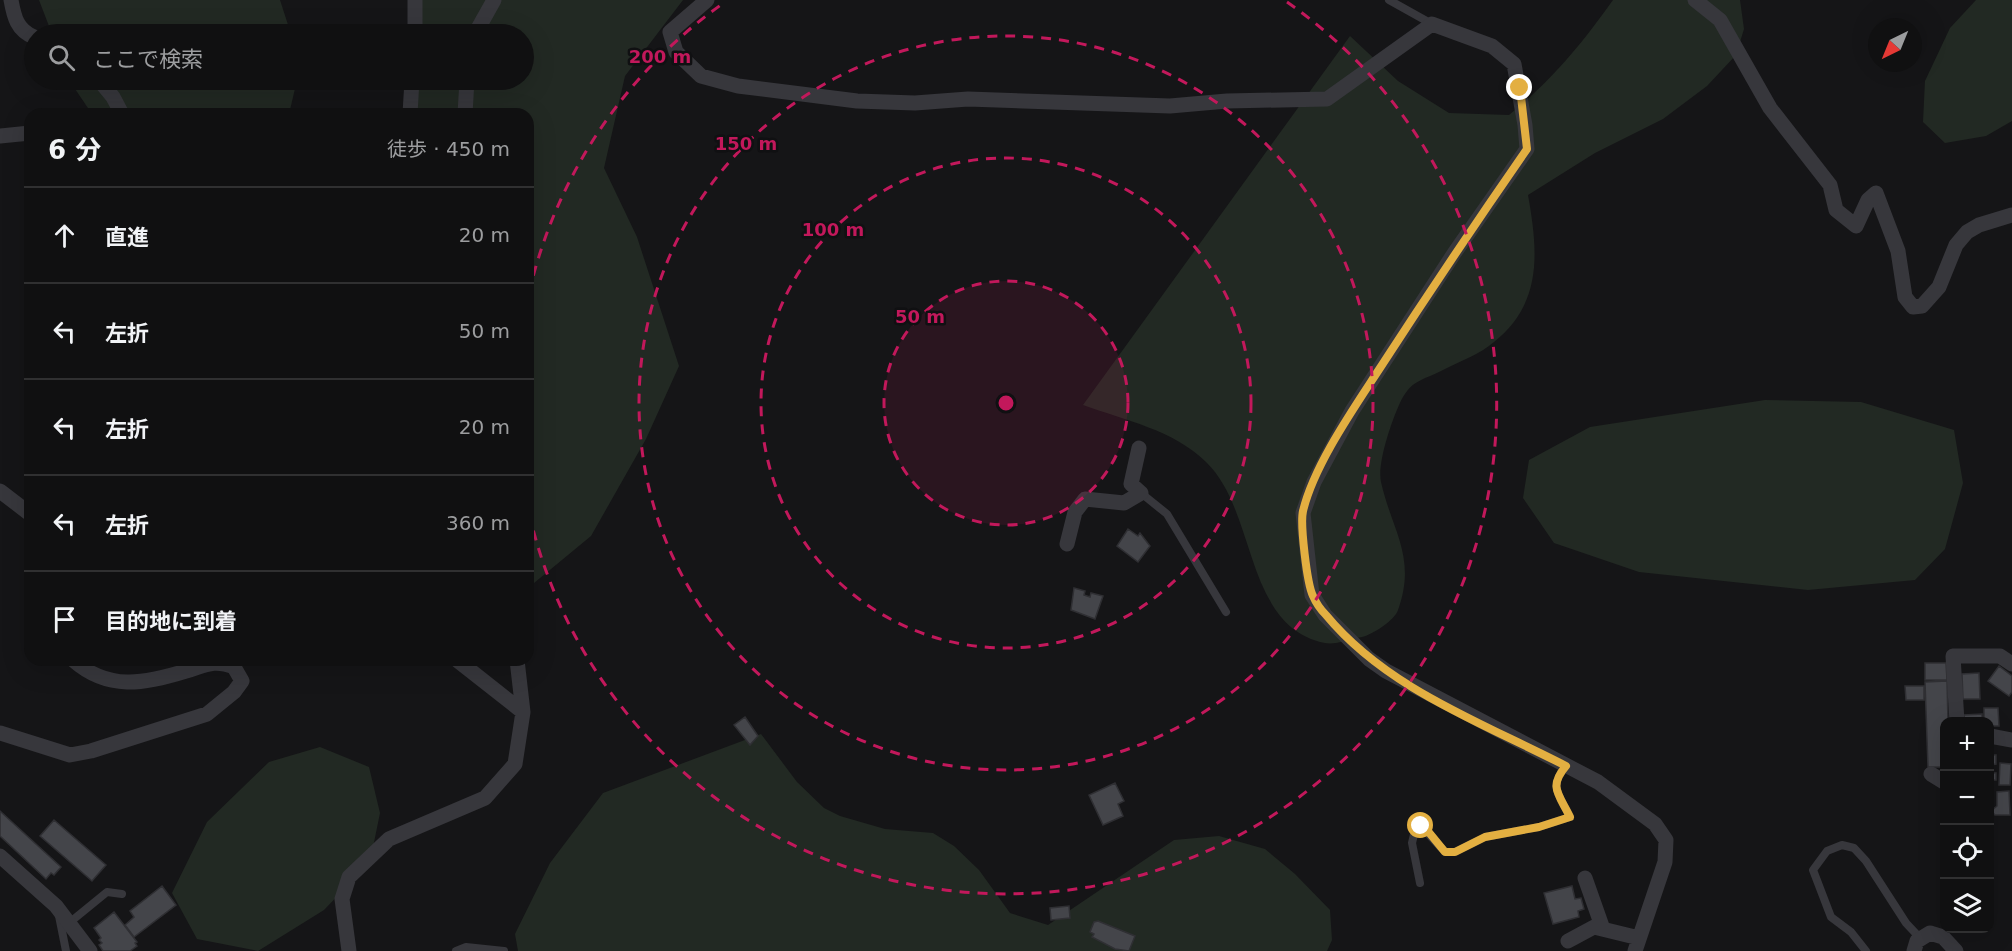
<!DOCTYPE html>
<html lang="ja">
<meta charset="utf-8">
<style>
:root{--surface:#101011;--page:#1e1e1f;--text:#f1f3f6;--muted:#9c9d9f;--line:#303031}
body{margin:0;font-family:"DejaVu Sans","Noto Sans JP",sans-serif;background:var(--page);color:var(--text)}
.controls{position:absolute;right:18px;bottom:18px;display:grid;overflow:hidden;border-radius:12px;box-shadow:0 6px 24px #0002}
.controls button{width:54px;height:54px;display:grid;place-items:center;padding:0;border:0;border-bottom:2px solid var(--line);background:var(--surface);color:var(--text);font:30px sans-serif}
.compass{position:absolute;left:1868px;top:18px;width:54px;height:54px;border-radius:50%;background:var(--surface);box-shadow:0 6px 24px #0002;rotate:223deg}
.stop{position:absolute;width:18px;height:18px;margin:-14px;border:4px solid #e3af41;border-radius:50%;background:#fff}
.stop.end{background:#e3af41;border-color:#fff;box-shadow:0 2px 6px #0008}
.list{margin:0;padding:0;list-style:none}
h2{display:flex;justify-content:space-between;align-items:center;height:78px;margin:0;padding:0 24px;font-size:26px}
h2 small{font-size:20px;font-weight:400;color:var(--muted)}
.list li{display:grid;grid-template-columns:39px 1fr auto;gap:18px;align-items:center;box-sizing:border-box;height:96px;padding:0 24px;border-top:2px solid var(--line)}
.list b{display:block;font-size:22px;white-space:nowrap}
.list em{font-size:20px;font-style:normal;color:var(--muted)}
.icon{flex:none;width:33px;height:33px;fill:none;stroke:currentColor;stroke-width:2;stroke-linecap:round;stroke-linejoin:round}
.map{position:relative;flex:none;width:2012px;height:951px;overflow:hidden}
.search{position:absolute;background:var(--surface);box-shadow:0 6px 24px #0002;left:24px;top:24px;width:510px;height:66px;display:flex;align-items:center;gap:15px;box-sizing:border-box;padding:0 21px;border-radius:33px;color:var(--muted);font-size:22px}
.panel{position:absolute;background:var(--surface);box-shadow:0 6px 24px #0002;left:24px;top:108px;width:510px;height:558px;border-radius:18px}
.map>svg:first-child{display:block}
.green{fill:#222923}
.building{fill:#44454a;stroke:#2f2f33;stroke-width:1.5}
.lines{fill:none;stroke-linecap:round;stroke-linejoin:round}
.lane{stroke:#37373c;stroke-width:8}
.street{stroke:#37373c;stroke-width:15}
.route{stroke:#e3af41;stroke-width:8}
.ring{fill:none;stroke:#c2185b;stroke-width:3;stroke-dasharray:10 8}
.centre{fill:#c2185b;stroke:#101012;stroke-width:3}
.ring-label{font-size:18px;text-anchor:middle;font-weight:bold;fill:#c2185b;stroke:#101012;stroke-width:5;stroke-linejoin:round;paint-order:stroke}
</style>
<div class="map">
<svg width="2012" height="951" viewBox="0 0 2012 951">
<rect width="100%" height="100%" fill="#151517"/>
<path class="green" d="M 39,0 L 280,0 L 291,34 L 52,34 Z
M 415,0 L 683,0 L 625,76 L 604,168 L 637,237 L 679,366 L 646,439 L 591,536 L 528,588 L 528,114 L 415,114 L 416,80 L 524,80 L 524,34 L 417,34 Z
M 1613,0 L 1740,0 L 1744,29 L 1736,55 L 1707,86 L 1663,119 L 1595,153 L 1528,195 C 1538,251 1543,303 1494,342 C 1480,354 1461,361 1445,369 C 1420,382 1411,379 1399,405 C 1391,423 1377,464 1381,482 C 1392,531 1417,557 1398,610 C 1395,620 1372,635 1362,637 C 1351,639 1335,645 1325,643 C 1243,626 1258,512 1206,462 C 1174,430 1124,420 1083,405 L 1350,36 L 1398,81 L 1449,113 L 1509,115 C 1553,79 1580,46 1613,0 Z
M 1976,0 L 2012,0 L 2012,121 L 1986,136 L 1945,143 L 1923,122 L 1925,81 L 1950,28 Z
M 69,80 L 297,80 L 290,110 L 286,114 L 92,114 Z
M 1765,400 L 1861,402 L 1954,430 L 1963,483 L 1945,549 L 1915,580 L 1808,590 L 1639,572 L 1554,543 L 1523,498 L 1529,460 L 1590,427 Z
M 761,734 L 797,782 L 824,808 L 840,816 L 885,829 L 933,833 L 954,846 L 979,870 L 1010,913 L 1048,925 L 1174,840 L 1219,836 L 1265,849 L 1295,874 L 1330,910 L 1332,940 L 1327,951 L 518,951 L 515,934 L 550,863 L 603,793 Z
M 320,747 L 369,767 L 380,813 L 370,862 L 324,910 L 258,951 L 197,939 L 172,893 L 207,822 L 269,762 Z"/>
<path class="building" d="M 1128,529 L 1138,536 L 1140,533 L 1150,546 L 1138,562 L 1117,546 Z
M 1074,588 L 1085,591 L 1084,595 L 1090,597 L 1091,593 L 1103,596 L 1095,619 L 1071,610 Z
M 1925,663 L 1946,663 L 1947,680 L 1925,680 Z
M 1999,666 L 2012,676 L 2012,692 L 2009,696 L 1988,681 Z
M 1979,673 L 1980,699 L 1963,699 L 1962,674 Z
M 1947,681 L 1948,722 L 1944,722 L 1944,767 L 1928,767 L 1925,682 Z
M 1905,686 L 1924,686 L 1924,700 L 1906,700 Z
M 1984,708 L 1998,708 L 1999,726 L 1990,726 L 1990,722 L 1984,722 Z
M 1982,714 L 1982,722 L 1965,722 L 1964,715 Z
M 745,717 L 758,736 L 750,745 L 734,725 Z
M 1990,744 L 1991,755 L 1996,755 L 1996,764 L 1990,765 L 1991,773 L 1996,773 L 1996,780 L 1990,780 L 1990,793 Z
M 2000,763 L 2011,764 L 2010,785 L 1999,785 Z
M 1115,783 L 1124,801 L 1118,804 L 1123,816 L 1103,825 L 1089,795 Z
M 2009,791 L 2010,815 L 1995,815 L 1991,811 L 1997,806 L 1997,792 Z
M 0,811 L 61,867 L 54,875 L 51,873 L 46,879 L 0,836 Z
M 54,820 L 106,865 L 92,881 L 40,836 Z
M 162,886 L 176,905 L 134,937 L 125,925 L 134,917 L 130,911 Z
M 1572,886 L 1575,899 L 1581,898 L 1584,909 L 1578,911 L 1579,917 L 1553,924 L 1544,893 Z
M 1069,906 L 1070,918 L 1051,920 L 1050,908 Z
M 114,912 L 137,942 L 135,943 L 137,946 L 130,951 L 103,951 L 99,945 L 102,943 L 99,940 L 101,938 L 94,928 Z
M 1098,921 L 1135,936 L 1129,951 L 1115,949 L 1092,937 L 1094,934 L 1090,932 L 1094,922 Z"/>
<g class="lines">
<path class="lane" d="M 1389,0 L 1432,24
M 1141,493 L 1167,514 L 1226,612
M 1420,883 L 1412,843 L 1415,830 L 1421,826 L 1445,852 L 1455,852 L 1485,837 L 1539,827 L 1570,817 C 1559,794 1548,787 1566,766
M 59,916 L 66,951
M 69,923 L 107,892 L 122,894
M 456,951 L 466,947 L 504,951
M 1866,951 L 1851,932 L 1831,917 L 1813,870 L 1827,851 L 1842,845 L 1854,848 L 1866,861 L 1906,923 L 1921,939"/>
<path class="street" d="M 11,0 C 14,17 17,30 34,37
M 707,0 L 670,32 L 676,52 L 701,76 L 738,86 L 857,101 L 915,103 L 968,99 L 1170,106 L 1227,101 L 1327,99 L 1432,24 L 1492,46 L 1514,64 L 1525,125 L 1527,149 L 1455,252 L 1352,411 L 1314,482 L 1303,513 L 1312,595 L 1325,615 L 1369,659 L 1386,671 L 1598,782 L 1655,824 L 1666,840 L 1665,862 L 1635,951
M 1695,0 L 1720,20 L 1770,108 L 1830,185 L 1836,210 L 1856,226 L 1868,200 L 1876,193 L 1898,251 L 1905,297 L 1913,307 L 1922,306 L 1939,287 L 1956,245 L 1967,232 L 1979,225 L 2012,215
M 415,34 L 415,0
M 475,34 L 494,0
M 99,80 L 113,97 L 122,114
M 410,114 L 412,80
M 465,114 L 467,80
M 0,136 L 30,133
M 0,491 L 30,514
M 1067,544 L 1075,512 L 1085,499 L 1124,503 L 1141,493 L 1131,484 L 1139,448
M 457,660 L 523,712
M 1957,722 L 1953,656 L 2000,656 L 2012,664
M 0,733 L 70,755 L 91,751 L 207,714 L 234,692 L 242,681 L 234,667 C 214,659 206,665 186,671 C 144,684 108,691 73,660
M 1990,736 L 2012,740
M 1931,774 L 1944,782
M 0,856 L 56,906 L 90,951
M 1585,878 L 1603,929
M 1568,941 L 1594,927 L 1639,938
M 349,951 L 342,899 L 349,877 L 389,839 L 485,798 L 515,764 L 523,712 L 517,660
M 1914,951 L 1917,941 L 1930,933 L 1943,937 L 1956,951"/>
</g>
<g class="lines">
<path class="route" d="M 1421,826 L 1427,830 L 1445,852 L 1455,852 L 1485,837 L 1539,827 L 1570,817 C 1559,794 1548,787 1566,766 C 1483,723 1387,689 1326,615 C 1321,610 1316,603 1313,596 C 1307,584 1300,524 1303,511 C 1314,465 1354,408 1380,368 C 1428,294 1477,221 1527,149 L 1520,88"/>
</g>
<circle cx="1006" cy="403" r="122" fill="#c2185b" fill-opacity=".12"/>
<g class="ring">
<circle cx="1006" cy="403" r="122"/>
<circle cx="1006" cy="403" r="245"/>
<circle cx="1006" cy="403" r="367"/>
<path d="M529 293A490 490 0 0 1 725 2M1287 2A490 490 0 1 1 529 513"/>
</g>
<circle cx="1006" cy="403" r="9" class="centre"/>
<g class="ring-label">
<text x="660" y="63">200 m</text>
<text x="746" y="150">150 m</text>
<text x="833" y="236">100 m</text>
<text x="920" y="323">50 m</text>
</g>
</svg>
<div class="controls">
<button>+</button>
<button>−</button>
<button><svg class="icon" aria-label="locate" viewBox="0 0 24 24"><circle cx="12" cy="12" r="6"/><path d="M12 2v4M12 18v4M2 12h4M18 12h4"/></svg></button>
<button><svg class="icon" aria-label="layers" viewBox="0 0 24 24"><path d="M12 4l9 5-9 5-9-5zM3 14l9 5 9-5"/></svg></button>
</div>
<svg class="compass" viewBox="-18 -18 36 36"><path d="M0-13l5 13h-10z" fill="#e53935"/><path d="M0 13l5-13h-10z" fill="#9c9d9f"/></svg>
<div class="stop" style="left:1421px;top:826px"></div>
<div class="stop end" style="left:1520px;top:88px"></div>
<div class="search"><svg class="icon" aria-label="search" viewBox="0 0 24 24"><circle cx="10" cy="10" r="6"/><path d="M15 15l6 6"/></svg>ここで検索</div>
<section class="panel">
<h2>6 分<small>徒歩 · 450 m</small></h2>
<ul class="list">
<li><svg class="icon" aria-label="ahead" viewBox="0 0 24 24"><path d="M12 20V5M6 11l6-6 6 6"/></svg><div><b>直進</b></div><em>20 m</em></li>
<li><svg class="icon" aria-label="left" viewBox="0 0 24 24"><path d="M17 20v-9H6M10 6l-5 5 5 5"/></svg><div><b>左折</b></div><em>50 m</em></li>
<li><svg class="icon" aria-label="left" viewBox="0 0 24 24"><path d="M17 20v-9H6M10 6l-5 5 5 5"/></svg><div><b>左折</b></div><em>20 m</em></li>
<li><svg class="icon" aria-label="left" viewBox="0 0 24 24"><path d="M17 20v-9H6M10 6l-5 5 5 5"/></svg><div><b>左折</b></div><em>360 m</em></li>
<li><svg class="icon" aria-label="arrive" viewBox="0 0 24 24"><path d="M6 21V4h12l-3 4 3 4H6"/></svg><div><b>目的地に到着</b></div></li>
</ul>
</section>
</div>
